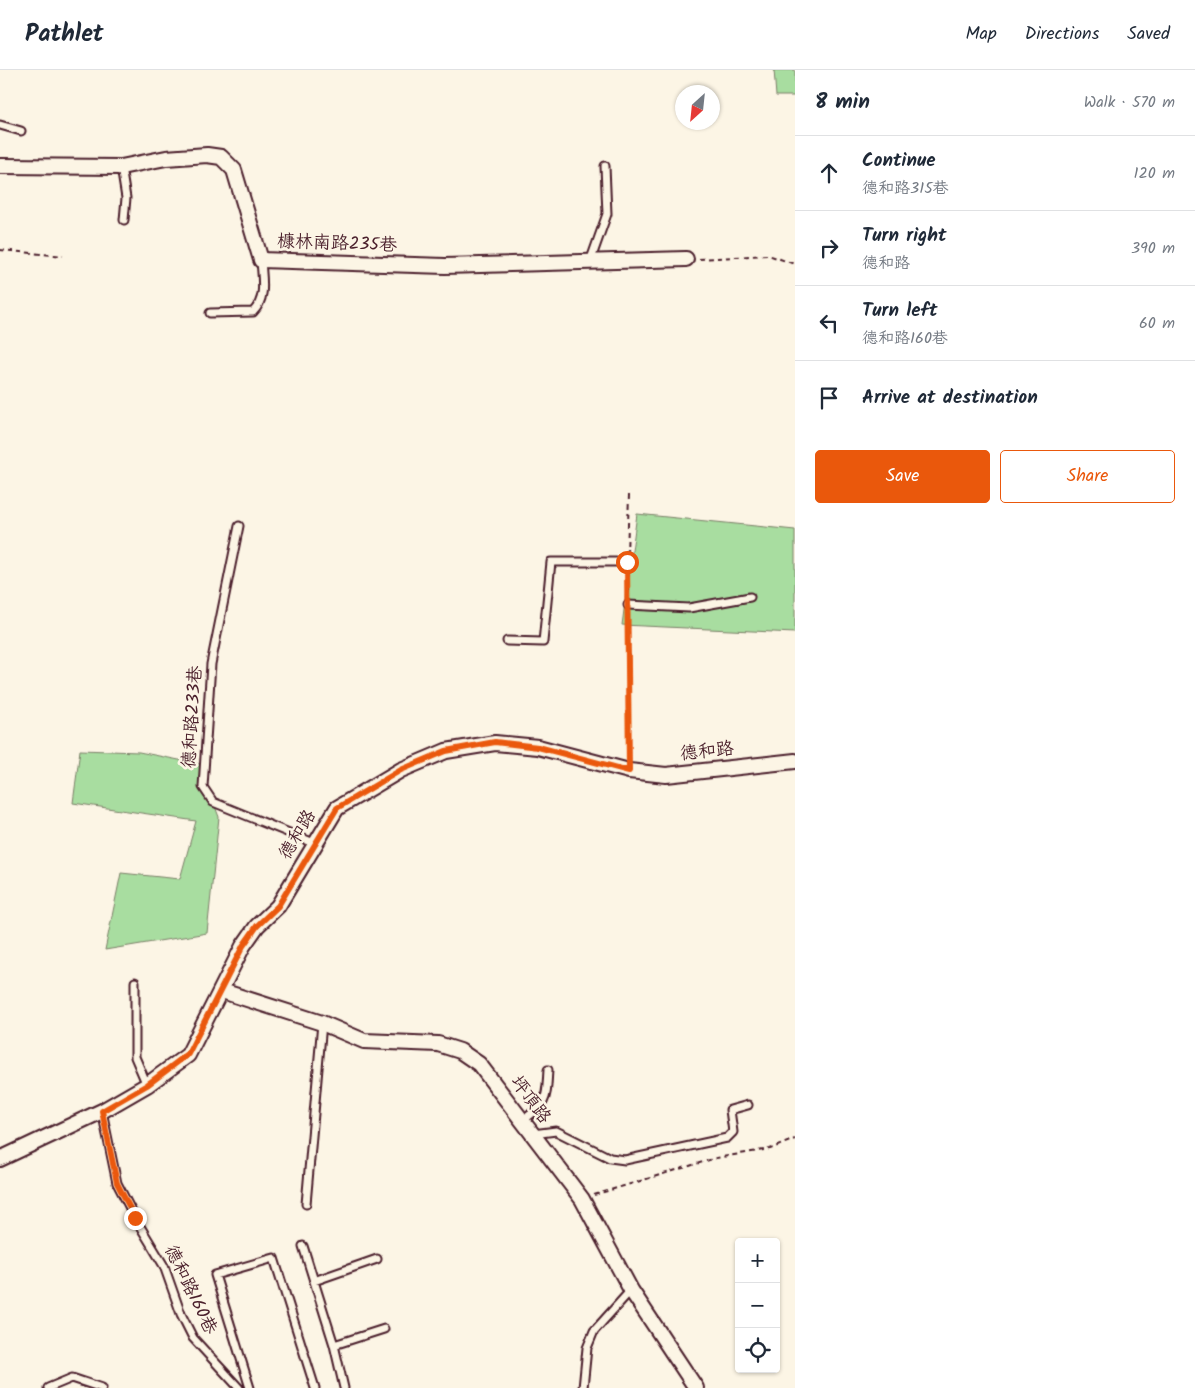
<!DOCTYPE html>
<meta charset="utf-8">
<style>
:root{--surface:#fff;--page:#f6f6f7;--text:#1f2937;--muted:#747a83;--line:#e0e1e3;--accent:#ea580c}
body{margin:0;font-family:Kalam,"LXGW WenKai TC",sans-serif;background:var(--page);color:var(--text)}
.controls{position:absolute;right:15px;bottom:15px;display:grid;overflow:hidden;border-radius:5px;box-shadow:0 1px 4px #0004}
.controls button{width:45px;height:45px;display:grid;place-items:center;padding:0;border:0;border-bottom:1px solid var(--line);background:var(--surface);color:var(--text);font:25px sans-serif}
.compass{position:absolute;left:675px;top:15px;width:45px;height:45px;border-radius:50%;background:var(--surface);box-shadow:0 1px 4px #0004;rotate:207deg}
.stop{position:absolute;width:15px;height:15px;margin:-11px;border:4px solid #ea580c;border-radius:50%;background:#fff}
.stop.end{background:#ea580c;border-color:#fff;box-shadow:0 1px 5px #0008}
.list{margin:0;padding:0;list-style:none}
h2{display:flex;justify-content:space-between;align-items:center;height:65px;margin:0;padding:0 20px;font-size:21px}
h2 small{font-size:16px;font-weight:400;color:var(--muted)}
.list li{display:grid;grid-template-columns:32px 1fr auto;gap:15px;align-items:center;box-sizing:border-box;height:75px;padding:0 20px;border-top:1px solid var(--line)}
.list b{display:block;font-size:19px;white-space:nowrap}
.list p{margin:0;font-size:16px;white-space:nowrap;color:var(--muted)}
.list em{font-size:16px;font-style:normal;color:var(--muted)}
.actions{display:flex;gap:10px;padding:15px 20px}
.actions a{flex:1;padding:11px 0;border:1px solid var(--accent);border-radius:5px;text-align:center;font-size:18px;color:var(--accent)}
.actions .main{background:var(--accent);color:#fff}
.icon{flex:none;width:28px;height:28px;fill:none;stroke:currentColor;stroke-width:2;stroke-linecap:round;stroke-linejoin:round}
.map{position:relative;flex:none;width:795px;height:1318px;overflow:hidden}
header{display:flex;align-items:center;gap:30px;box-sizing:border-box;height:70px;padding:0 25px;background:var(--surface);border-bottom:1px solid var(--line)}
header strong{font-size:24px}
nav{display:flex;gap:28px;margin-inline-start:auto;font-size:18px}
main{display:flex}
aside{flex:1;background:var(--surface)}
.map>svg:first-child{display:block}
.green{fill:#a8dda0;stroke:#797e66}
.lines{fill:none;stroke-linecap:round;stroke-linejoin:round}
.lane-casing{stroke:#4a1f2b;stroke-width:11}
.street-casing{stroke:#4a1f2b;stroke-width:18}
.path{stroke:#4a1f2b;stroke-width:2;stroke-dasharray:5 4;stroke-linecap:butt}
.lane{stroke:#fcf5e5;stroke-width:7}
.street{stroke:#fcf5e5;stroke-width:14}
.route{stroke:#ea580c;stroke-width:6}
.labels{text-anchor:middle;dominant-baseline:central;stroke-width:5;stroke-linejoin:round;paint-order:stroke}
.street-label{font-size:18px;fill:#4a1f2b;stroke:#fcf5e5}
</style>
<header>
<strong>Pathlet</strong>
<nav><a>Map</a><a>Directions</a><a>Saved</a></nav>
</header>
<main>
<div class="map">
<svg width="795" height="1318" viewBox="0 0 795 1318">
<rect width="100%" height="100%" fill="#fcf5e5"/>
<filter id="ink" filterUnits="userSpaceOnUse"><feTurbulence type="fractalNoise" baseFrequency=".02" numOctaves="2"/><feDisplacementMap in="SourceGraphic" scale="10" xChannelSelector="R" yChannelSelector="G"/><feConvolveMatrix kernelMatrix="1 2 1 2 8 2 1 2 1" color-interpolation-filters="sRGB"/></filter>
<g filter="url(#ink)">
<path class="green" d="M 774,0 L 795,0 L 795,26 L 776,26 Z
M 637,444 L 795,460 L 795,563 L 622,555 Z
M 80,680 L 139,682 L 199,694 L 219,747 L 207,863 L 105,880 L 121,803 L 180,809 L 196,751 L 73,733 Z"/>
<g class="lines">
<defs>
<path id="lane" d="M 0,55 L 21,61
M 121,97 L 126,128 L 124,150
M 590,192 L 607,144 L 605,96
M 210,243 L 253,242 C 267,228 262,209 261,190
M 239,456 L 211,594 L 203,717 L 213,732 L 314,773
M 628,535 L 689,538 L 750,527
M 507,571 L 543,572 L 551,492 L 627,492
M 135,912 L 135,987 L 147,1015
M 102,1041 L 117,1113 L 135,1148 L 164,1196 L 181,1244 L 193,1268 L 239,1318
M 522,1051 C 548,1032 546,1031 548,1000
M 533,1064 L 556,1061 L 610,1088 L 625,1090 L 727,1068 L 733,1062 L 730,1040 L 748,1035
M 306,1134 L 322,953
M 303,1176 L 334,1275 L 344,1318
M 314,1211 L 377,1189
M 334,1275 L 384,1259
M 48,1318 L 72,1308 L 102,1318
M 250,1318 L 215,1205 L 274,1188 L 315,1318
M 583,1318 L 587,1278 L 594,1261 L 631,1220"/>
<path id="street" d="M 0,96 L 121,97 L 166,88 L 207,85 L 221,87 L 234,100 L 261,190 L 445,196 L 686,189
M 222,921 L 322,953 L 364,971 L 438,974 L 460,981 L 479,994 L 582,1129 L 631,1220 L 696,1318
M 0,1089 L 102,1041 L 147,1015 L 188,985 L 243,876 L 257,856 L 278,836 L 337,738 L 401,700 L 446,681 L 495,673 L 538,677 L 629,701 L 666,705 L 795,691"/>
</defs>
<use href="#lane" class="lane-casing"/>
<use href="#street" class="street-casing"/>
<path class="path" d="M 0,180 L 63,186
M 699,189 L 768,185 L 795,194
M 627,484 L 629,425
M 627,501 L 628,526
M 628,544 L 629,689
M 594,1125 L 716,1088 L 770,1079 L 795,1069"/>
<use href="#lane" class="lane"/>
<use href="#street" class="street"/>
</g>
</g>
<g class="lines" filter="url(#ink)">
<path class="route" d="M 135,1148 L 117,1113 L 102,1041 L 147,1015 L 188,984 L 243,876 L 257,856 L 278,836 L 337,738 L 401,700 L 446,681 L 495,672 L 538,677 L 629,701 L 627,492"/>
</g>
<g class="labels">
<g class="street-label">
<text transform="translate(337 174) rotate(2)">槺林南路235巷</text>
<text transform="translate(193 647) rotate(-86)">德和路233巷</text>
<text transform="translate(707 682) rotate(-6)">德和路</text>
<text transform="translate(298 765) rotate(-59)">德和路</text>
<text transform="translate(530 1030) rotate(53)">坪頂路</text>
<text transform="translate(190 1220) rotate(64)">德和路160巷</text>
</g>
</g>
</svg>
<div class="controls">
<button>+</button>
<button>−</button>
<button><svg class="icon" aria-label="locate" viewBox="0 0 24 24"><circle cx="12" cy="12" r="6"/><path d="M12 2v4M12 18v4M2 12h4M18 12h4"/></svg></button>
</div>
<svg class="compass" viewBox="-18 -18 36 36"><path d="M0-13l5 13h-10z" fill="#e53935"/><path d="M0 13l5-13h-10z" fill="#747a83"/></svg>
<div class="stop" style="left:627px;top:492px"></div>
<div class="stop end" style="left:135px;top:1148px"></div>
</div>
<aside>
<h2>8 min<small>Walk · 570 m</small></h2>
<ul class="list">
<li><svg class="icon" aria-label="ahead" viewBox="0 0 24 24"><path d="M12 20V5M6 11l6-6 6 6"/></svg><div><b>Continue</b><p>德和路315巷</p></div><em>120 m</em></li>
<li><svg class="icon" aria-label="right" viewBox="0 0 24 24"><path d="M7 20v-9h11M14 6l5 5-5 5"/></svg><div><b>Turn right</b><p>德和路</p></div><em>390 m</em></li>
<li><svg class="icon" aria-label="left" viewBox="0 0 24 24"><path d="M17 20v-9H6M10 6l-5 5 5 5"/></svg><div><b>Turn left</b><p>德和路160巷</p></div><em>60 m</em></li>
<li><svg class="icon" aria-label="arrive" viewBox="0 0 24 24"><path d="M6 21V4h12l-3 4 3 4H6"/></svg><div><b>Arrive at destination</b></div></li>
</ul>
<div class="actions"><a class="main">Save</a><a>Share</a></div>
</aside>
</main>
